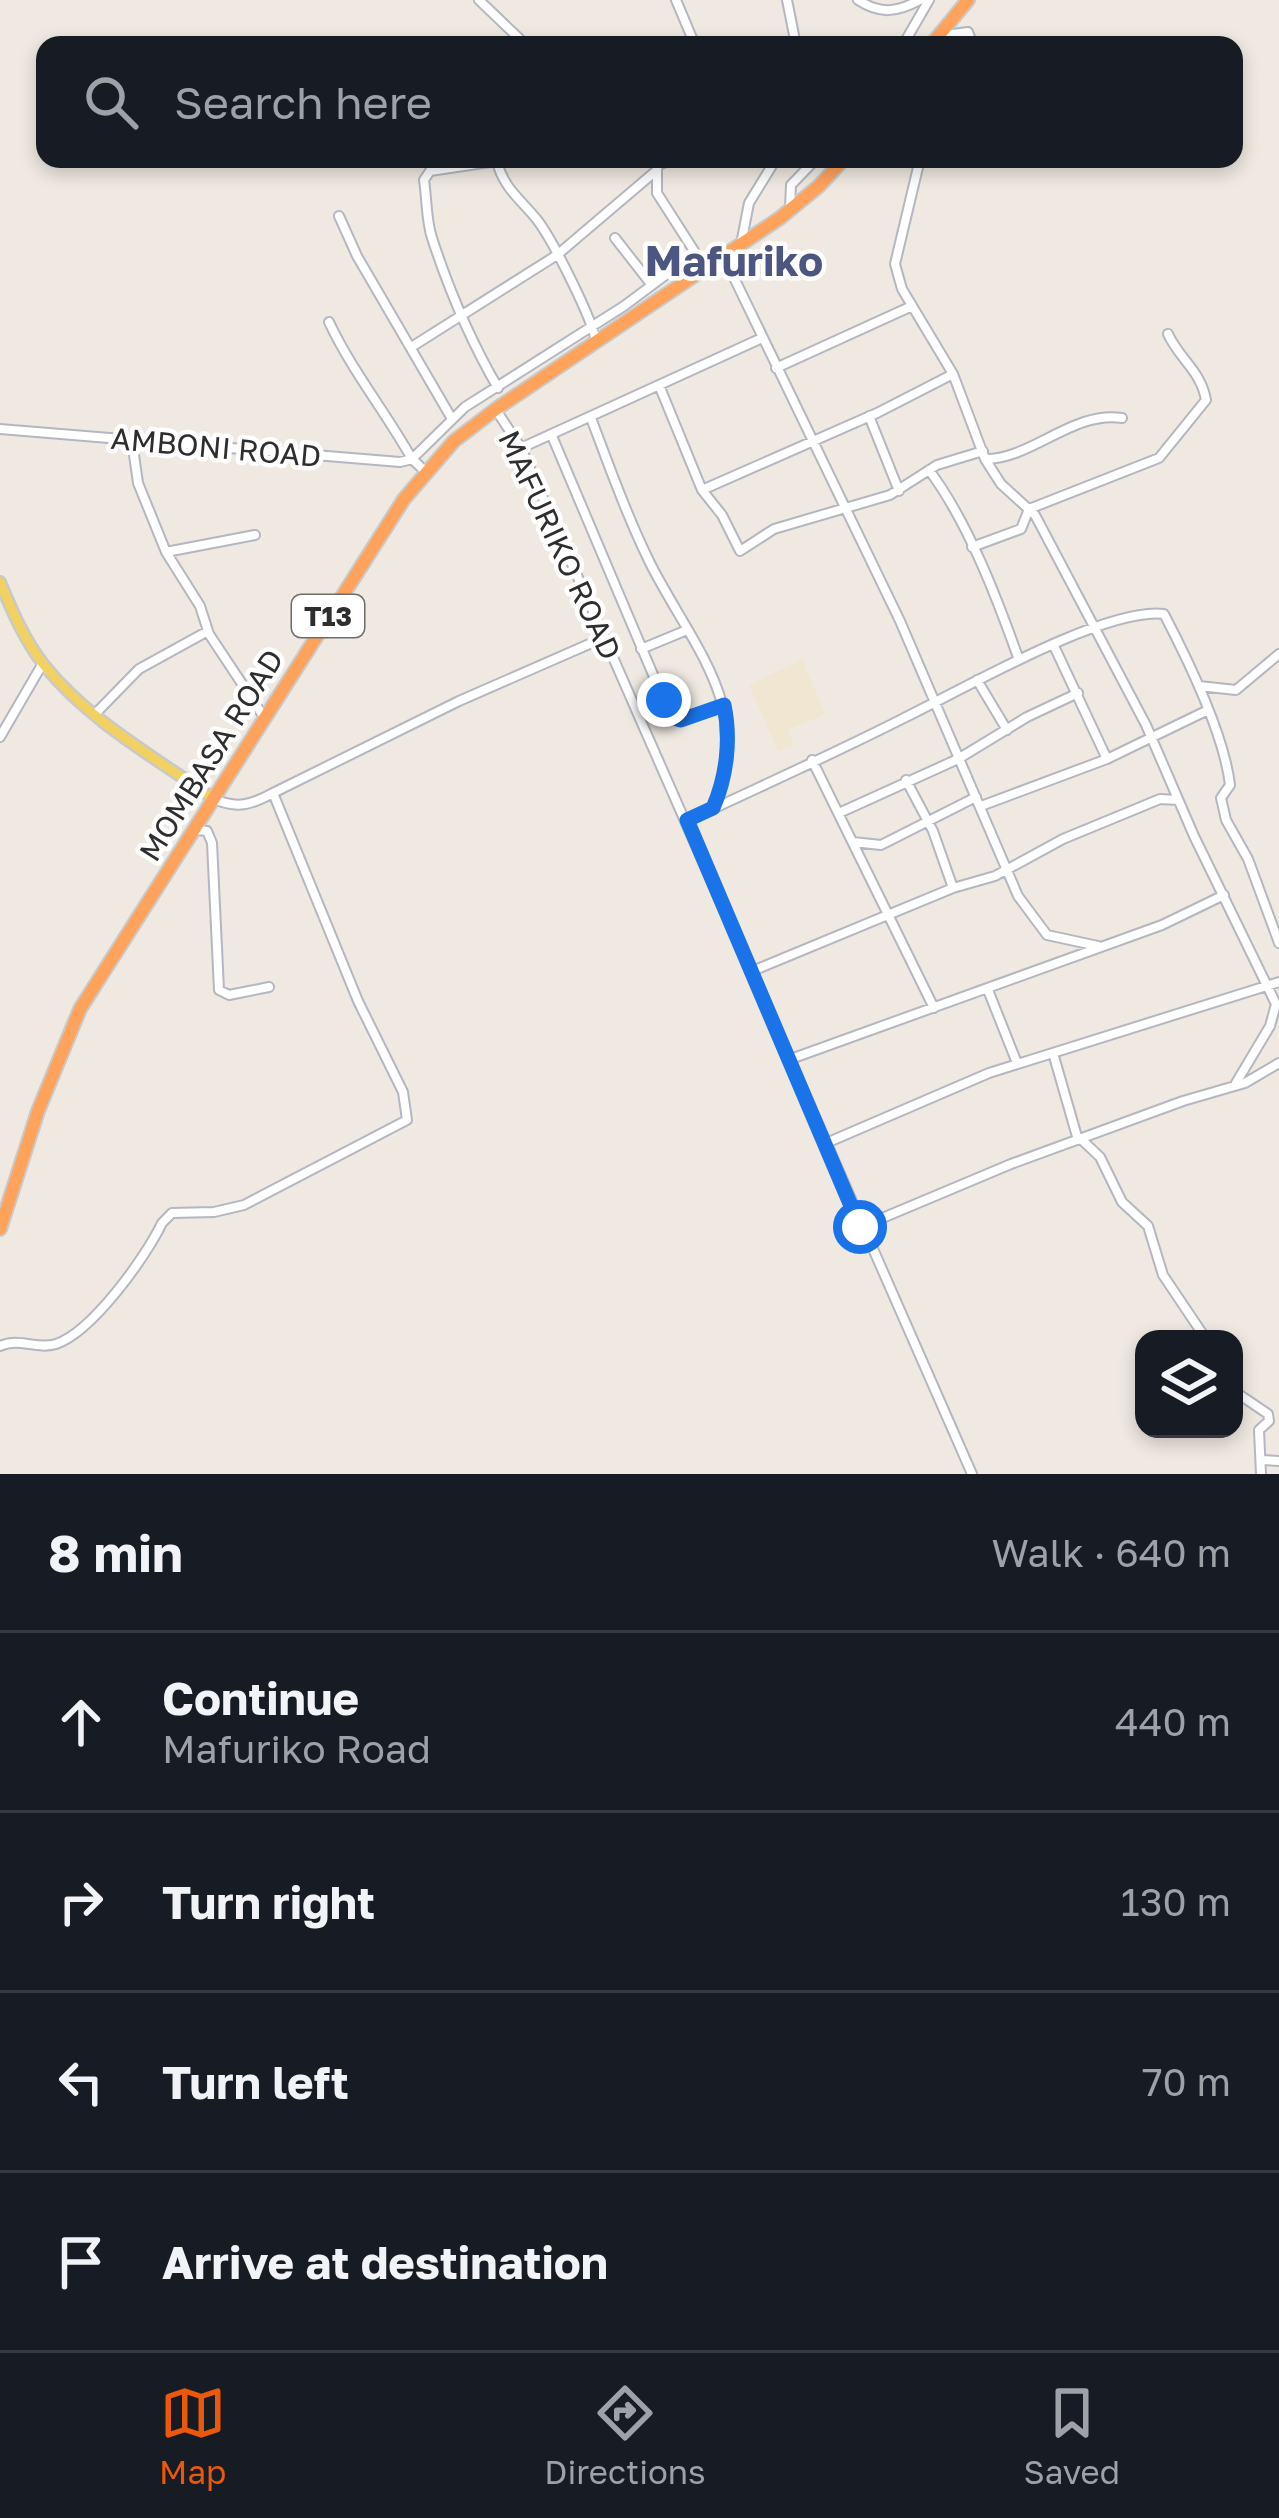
<!DOCTYPE html>
<meta charset="utf-8">
<style>
:root{--surface:#171b24;--page:#20242c;--text:#f1f3f6;--muted:#9ea1a6;--line:#363941;--accent:#ea580c}
body{margin:0;font-family:"Golos Text",sans-serif;background:var(--page);color:var(--text)}
.controls{position:absolute;right:36px;bottom:36px;display:grid;overflow:hidden;border-radius:24px;box-shadow:0 6px 18px #0003}
.controls button{width:108px;height:108px;display:grid;place-items:center;padding:0;border:0;border-bottom:3px solid var(--line);background:var(--surface);color:var(--text);font:60px sans-serif}
.stop{position:absolute;width:36px;height:36px;margin:-27px;border:9px solid #1a73e8;border-radius:50%;background:#fff}
.stop.end{background:#1a73e8;border-color:#fff;box-shadow:0 3px 12px #0008}
.list{margin:0;padding:0;list-style:none}
h2{display:flex;justify-content:space-between;align-items:center;height:156px;margin:0;padding:0 48px;font-size:51px}
h2 small{font-size:39px;font-weight:400;color:var(--muted)}
.list li{display:grid;grid-template-columns:78px 1fr auto;gap:36px;align-items:center;box-sizing:border-box;height:180px;padding:0 48px;border-top:3px solid var(--line)}
.list b{display:block;font-size:45px;white-space:nowrap}
.list p{margin:0;font-size:39px;white-space:nowrap;color:var(--muted)}
.list em{font-size:39px;font-style:normal;color:var(--muted)}
.icon{flex:none;width:66px;height:66px;fill:none;stroke:currentColor;stroke-width:2;stroke-linecap:round;stroke-linejoin:round}
.map{position:relative;flex:none;width:1279px;height:1474px;overflow:hidden}
.search{position:absolute;background:var(--surface);box-shadow:0 6px 18px #0003;left:36px;right:36px;top:36px;height:132px;display:flex;align-items:center;gap:30px;box-sizing:border-box;padding:0 42px;border-radius:24px;color:var(--muted);font-size:45px}
.sheet{height:876px;background:var(--surface)}
nav{display:flex;justify-content:space-around;align-items:center;box-sizing:border-box;height:168px;border-top:3px solid var(--line);background:var(--surface);font-size:33px;color:var(--muted)}
nav a{display:grid;justify-items:center;gap:6px}
nav .on{color:var(--accent)}
.map>svg:first-child{display:block}
.education{fill:#f0e6d1}
.lines{fill:none;stroke-linecap:round;stroke-linejoin:round}
.minor-casing{stroke:#b4b7c1;stroke-width:12}
.major-casing{stroke:#c9c9c9;stroke-width:14}
.highway-casing{stroke:#c9c9c9;stroke-width:16}
.minor{stroke:#fff;stroke-width:8}
.major{stroke:#f2d163;stroke-width:9}
.highway{stroke:#ffa35c;stroke-width:12}
.route{stroke:#1a73e8;stroke-width:15}
.labels{text-anchor:middle;dominant-baseline:central;stroke-width:9;stroke-linejoin:round;paint-order:stroke}
.shield{fill:#fff;stroke:#6d6d6d;stroke-width:3}
.shield-label{font-size:27px;font-weight:bold;fill:#2e2e2e}
.street-label{font-size:30px;fill:#2e2e2e;stroke:#fff}
.district-label{font-size:42px;font-weight:bold;fill:#4d5680;stroke:#fff}
</style>
<div class="map">
<svg width="1279" height="1474" viewBox="0 0 1279 1474">
<rect width="100%" height="100%" fill="#efe9e1"/>
<path class="education" d="M 802,660 L 825,714 L 788,730 L 794,745 L 778,751 L 749,685 Z"/>
<g class="lines">
<defs>
<path id="minor" d="M 479,0 L 526,45
M 676,0 L 695,45
M 787,0 L 796,45
M 858,0 C 881,15 897,12 920,0
M 938,36 L 968,32 L 973,45
M 903,45 L 929,0
M 496,159 C 504,190 521,199 538,221 C 553,241 593,320 596,342
M 657,159 L 657,193 L 705,268
M 920,159 L 895,264 L 902,289 L 953,374 L 985,459 L 1001,484 L 1035,515 L 1146,725 L 1194,836 L 1276,1004 L 1270,1026 L 1236,1083
M 497,161 L 430,171 L 424,180 C 427,199 426,220 432,238 C 449,290 470,340 498,388
M 659,165 L 673,159
M 790,207 L 791,185 L 816,159
M 339,216 L 357,256 L 452,419
M 615,238 L 651,284
M 741,244 L 749,203 L 776,159
M 724,257 L 900,621 L 1018,896 L 1047,935 L 1098,946
M 329,322 C 352,371 385,411 412,459 L 465,407 L 624,306 L 695,253
M 413,346 L 557,255 L 657,170
M 776,368 L 912,306
M 659,385 L 702,490 L 722,515 L 740,551 L 774,529 L 890,495 L 937,465 L 983,451
M 496,410 L 521,448 L 972,1474
M 869,416 L 899,491
M 591,418 C 609,466 627,516 650,563 C 692,646 757,710 713,808
M 0,429 L 400,462 L 412,459 L 426,472
M 552,436 L 668,710 L 681,720 L 724,705
M 132,441 L 138,483 L 166,552 L 200,606 L 209,634 L 264,717
M 521,448 L 762,338
M 985,459 C 1030,460 1074,410 1122,418
M 929,470 C 968,522 997,598 1019,660
M 702,490 L 877,413 L 953,374
M 972,547 L 1021,529 L 1029,509 L 1159,458 L 1206,400 C 1201,371 1180,360 1168,334
M 166,552 L 255,535
M 1054,646 L 1107,759
M 641,649 L 687,630
M 977,680 L 1007,730
M 1199,686 L 1236,690 L 1279,654
M 95,714 L 139,669 L 208,631
M 0,737 L 43,663
M 812,760 L 934,1008
M 906,780 L 933,831 L 953,888
M 214,799 C 237,809 251,805 273,793
M 981,806 L 1107,759 L 1206,711
M 839,813 L 958,759 L 1027,717 L 1078,693
M 687,821 C 759,787 831,755 902,719 C 960,691 1104,607 1164,614 C 1188,660 1224,734 1230,785 L 1221,798 L 1226,820 L 1248,859 L 1279,943
M 195,830 L 207,831 L 212,843 L 219,990 L 229,995 L 269,987
M 853,842 L 881,845 L 976,797
M 750,972 L 953,888 L 995,876 L 1063,839 L 1160,799 L 1178,800
M 988,990 L 1017,1063
M 1053,1053 L 1078,1140
M 788,1060 L 1162,925 L 1224,895
M 1082,1140 L 1100,1157 L 1122,1202 L 1148,1226 L 1163,1275 L 1206,1339
M 824,1144 L 989,1073 L 1279,982
M 861,1227 L 1011,1164 L 1183,1101 L 1245,1083 L 1279,1063
M 0,1346 C 19,1337 36,1350 56,1344 C 92,1332 146,1257 162,1223 L 172,1213 L 214,1212 L 244,1205 L 407,1120 L 403,1092 L 358,1001 L 273,793 L 459,701 L 603,638
M 1234,1391 L 1268,1414 L 1269,1421 L 1259,1430 L 1261,1474
M 1262,1460 L 1279,1461"/>
<path id="major" d="M 0,582 C 12,611 25,641 44,665 C 89,721 156,758 214,799"/>
<path id="highway" d="M 931,45 L 968,0
M 0,1229 L 38,1111 L 80,1009 L 404,499 L 454,441 L 496,409 L 780,218 L 819,186 L 844,159"/>
</defs>
<use href="#minor" class="minor-casing"/>
<use href="#major" class="major-casing"/>
<use href="#highway" class="highway-casing"/>
<use href="#minor" class="minor"/>
<use href="#major" class="major"/>
<use href="#highway" class="highway"/>
</g>
<g class="lines">
<path class="route" d="M 664,700 L 674,718 L 681,720 L 724,705 C 731,739 727,776 713,808 L 687,820 L 860,1227"/>
</g>
<g class="labels">
<rect class="shield" x="292" y="595" width="72" height="42" rx="9"/>
<g class="shield-label">
<text x="328" y="616">T13</text>
</g>
<g class="street-label">
<text transform="translate(216 447) rotate(5)">AMBONI ROAD</text>
<text transform="translate(560 545) rotate(65)">MAFURIKO ROAD</text>
<text transform="translate(211 755) rotate(-58)">MOMBASA ROAD</text>
</g>
<g class="district-label">
<text x="734" y="260">Mafuriko</text>
</g>
</g>
</svg>
<div class="controls">
<button><svg class="icon" aria-label="layers" viewBox="0 0 24 24"><path d="M12 4l9 5-9 5-9-5zM3 14l9 5 9-5"/></svg></button>
</div>
<div class="stop" style="left:860px;top:1227px"></div>
<div class="stop end" style="left:664px;top:700px"></div>
<div class="search"><svg class="icon" aria-label="search" viewBox="0 0 24 24"><circle cx="10" cy="10" r="6"/><path d="M15 15l6 6"/></svg>Search here</div>
</div>
<section class="sheet">
<h2>8 min<small>Walk · 640 m</small></h2>
<ul class="list">
<li><svg class="icon" aria-label="ahead" viewBox="0 0 24 24"><path d="M12 20V5M6 11l6-6 6 6"/></svg><div><b>Continue</b><p>Mafuriko Road</p></div><em>440 m</em></li>
<li><svg class="icon" aria-label="right" viewBox="0 0 24 24"><path d="M7 20v-9h11M14 6l5 5-5 5"/></svg><div><b>Turn right</b></div><em>130 m</em></li>
<li><svg class="icon" aria-label="left" viewBox="0 0 24 24"><path d="M17 20v-9H6M10 6l-5 5 5 5"/></svg><div><b>Turn left</b></div><em>70 m</em></li>
<li><svg class="icon" aria-label="arrive" viewBox="0 0 24 24"><path d="M6 21V4h12l-3 4 3 4H6"/></svg><div><b>Arrive at destination</b></div></li>
</ul>
</section>
<nav>
<a class="on"><svg class="icon" aria-label="map" viewBox="0 0 24 24"><path d="M3 6l6-2 6 2 6-2v14l-6 2-6-2-6 2zM9 4v14M15 6v14"/></svg>Map</a>
<a><svg class="icon" aria-label="directions" viewBox="0 0 24 24"><path d="M12 3l9 9-9 9-9-9zM9 14v-3h6M13 9l2 2-2 2"/></svg>Directions</a>
<a><svg class="icon" aria-label="saved" viewBox="0 0 24 24"><path d="M7 4h10v16l-5-4-5 4z"/></svg>Saved</a>
</nav>
